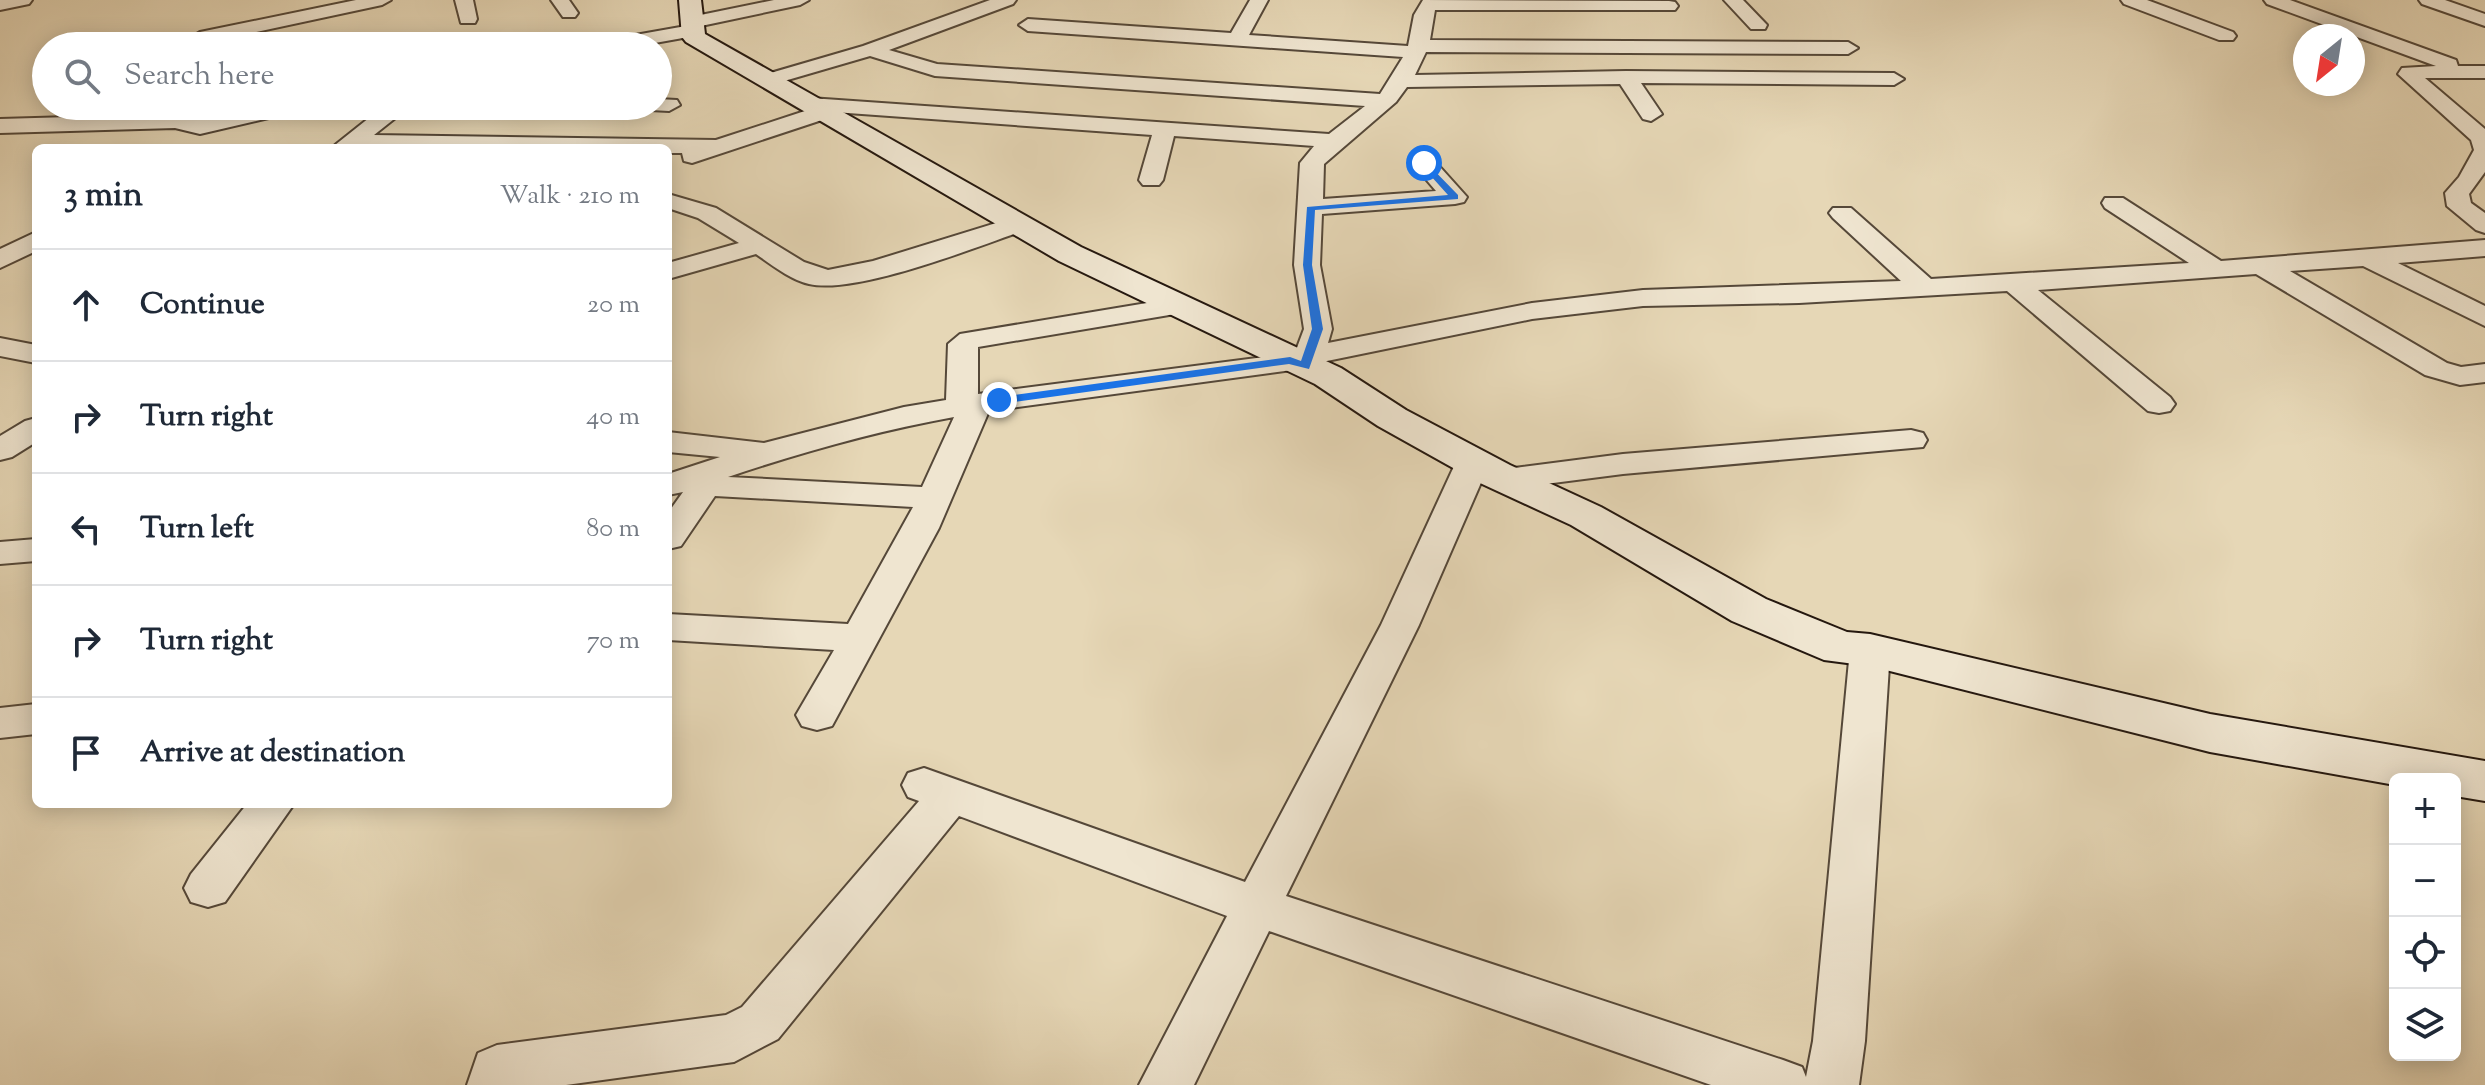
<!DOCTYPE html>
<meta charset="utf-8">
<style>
:root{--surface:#fff;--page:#f6f6f7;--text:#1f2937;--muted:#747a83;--line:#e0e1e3}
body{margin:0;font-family:"Sorts Mill Goudy",serif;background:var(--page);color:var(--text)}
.controls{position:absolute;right:24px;bottom:24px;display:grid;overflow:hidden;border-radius:12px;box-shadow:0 4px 20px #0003}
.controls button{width:72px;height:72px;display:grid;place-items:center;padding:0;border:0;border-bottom:2px solid var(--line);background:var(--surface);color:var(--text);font:40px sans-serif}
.compass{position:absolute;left:2293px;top:24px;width:72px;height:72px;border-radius:50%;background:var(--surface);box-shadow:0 4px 20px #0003;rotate:210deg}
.stop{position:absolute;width:24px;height:24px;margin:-18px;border:6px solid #1a73e8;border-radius:50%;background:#fff}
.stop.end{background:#1a73e8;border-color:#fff;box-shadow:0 2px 8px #0008}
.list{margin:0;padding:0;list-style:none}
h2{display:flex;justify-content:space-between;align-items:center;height:104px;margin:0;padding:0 32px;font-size:34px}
h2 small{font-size:26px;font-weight:400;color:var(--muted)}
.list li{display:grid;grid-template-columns:52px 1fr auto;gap:24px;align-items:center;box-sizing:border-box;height:112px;padding:0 32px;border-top:2px solid var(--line)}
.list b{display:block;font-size:30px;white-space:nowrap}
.list em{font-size:26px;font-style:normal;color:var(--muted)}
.icon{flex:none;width:44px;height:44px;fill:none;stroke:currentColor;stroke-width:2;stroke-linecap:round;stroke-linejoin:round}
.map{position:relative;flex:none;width:2485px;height:1085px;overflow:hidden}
.search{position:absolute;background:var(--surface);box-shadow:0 4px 20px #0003;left:32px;top:32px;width:640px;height:88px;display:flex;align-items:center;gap:20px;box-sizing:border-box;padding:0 28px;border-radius:44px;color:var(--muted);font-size:30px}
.panel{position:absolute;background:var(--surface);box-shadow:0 4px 20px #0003;left:32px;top:144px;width:640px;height:664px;border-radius:12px}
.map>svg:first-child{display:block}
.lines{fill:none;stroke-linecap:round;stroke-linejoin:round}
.street-casing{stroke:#554839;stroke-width:4}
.secondary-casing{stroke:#25180f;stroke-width:4}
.street{fill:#efe5d0;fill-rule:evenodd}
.secondary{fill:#efe5d0;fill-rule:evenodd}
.route{fill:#1a73e8}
</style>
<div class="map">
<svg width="2485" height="1085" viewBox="0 0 2485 1085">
<rect width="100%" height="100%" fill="#e6d7b6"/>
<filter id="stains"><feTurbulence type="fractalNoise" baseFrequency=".0025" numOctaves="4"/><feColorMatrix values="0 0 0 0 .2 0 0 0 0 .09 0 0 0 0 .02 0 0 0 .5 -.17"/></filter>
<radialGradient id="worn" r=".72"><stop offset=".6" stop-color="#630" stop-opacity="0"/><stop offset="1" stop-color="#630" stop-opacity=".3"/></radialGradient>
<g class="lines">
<defs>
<path id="street" d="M 0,0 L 32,0 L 29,4 L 0,10 Z
M 356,0 L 391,0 L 382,5 L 200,44 L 190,38 L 200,32 Z
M 455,0 L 473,0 L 477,19 L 475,23 L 461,23 Z
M 551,0 L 569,0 L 578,13 L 575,17 L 563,17 Z
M 774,0 L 809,0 L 800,5 L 701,26 L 703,30 L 701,34 L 694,36 L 638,46 L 597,46 L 607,40 L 686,26 L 684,22 L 686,18 Z
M 990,0 L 1016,0 L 1013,4 L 889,50 L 937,64 L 1380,94 L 1403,57 L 1028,31 L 1019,25 L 1028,19 L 1231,33 L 1250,0 L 1268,0 L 1249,35 L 1408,46 L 1414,15 L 1423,0 L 1669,1 L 1675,2 L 1678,6 L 1675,10 L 1435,10 L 1430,40 L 1848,42 L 1858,48 L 1848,54 L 1426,52 L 1415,75 L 1626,71 L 1894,73 L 1904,79 L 1894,85 L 1641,83 L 1662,114 L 1651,121 L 1643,119 L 1620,84 L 1407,87 L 1396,102 L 1324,164 L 1323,199 L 1436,191 L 1412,163 L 1416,158 L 1432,158 L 1467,197 L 1464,202 L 1455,204 L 1322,214 L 1320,265 L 1332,329 L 1328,343 L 1532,303 L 1643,290 L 1901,281 L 1833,218 L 1829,213 L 1833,208 L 1851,208 L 1931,279 L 2189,263 L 2105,208 L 2102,203 L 2105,198 L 2123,198 L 2221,261 L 2485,240 L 2485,256 L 2398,263 L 2485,306 L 2485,326 L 2363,266 L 2290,271 L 2447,363 L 2461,367 L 2485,364 L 2485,382 L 2460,385 L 2425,375 L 2256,274 L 2038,290 L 2170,397 L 2175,404 L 2170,411 L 2159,413 L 2148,411 L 2007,291 L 1799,303 L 1643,306 L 1532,319 L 1322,362 L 1316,373 L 1305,376 L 1292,370 L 989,411 L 939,528 L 832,726 L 817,730 L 802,726 L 796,715 L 834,650 L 668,640 L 668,614 L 848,624 L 913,507 L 715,496 L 681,546 L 668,549 L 668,513 L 683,492 L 668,495 L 668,474 L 720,457 L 668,452 L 668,432 L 764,443 L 904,407 L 946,400 L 948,344 L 960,334 L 1177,298 L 1187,300 L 1191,306 L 1187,312 L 978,347 L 978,394 L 1295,353 L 1304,329 L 1294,265 L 1300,163 L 1314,146 L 1174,136 L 1163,180 L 1159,185 L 1143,185 L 1139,180 L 1152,135 L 834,112 L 831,117 L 692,163 L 684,161 L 682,153 L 668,153 L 668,148 L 337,148 L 335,145 L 384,106 L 471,106 L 460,112 L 403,112 L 374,135 L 716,140 L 808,110 L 799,104 L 810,98 L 1329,134 L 1365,106 L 935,76 L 870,56 L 767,86 L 757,80 L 760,76 L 863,46 ZM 954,417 L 922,487 L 728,477 C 802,452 877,431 954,417 Z
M 1724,0 L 1743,0 L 1767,25 L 1765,29 L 1751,29 Z
M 2121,0 L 2147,0 L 2233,32 L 2236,36 L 2233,40 L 2219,40 L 2124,4 Z
M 2264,0 L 2290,0 L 2456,60 L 2458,66 L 2485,66 L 2485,78 L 2425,78 L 2485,129 L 2485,172 L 2469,194 L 2471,203 L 2485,213 L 2485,233 L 2476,230 L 2447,206 L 2445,193 L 2459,177 L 2474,150 L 2471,140 L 2398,74 L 2402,68 L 2436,66 L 2267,4 Z
M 2419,0 L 2445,0 L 2485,14 L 2485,26 L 2422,4 Z
M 658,99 L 677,100 L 680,105 L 669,111 L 650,110 L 648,106 L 658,106 Z
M 263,106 L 302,106 L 299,111 L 200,134 L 175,128 L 0,133 L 0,119 L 175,114 L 200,120 Z
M 668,194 L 716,208 L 804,262 L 828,270 L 873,261 L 1019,216 L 1028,219 L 1032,224 L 1028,229 C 979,246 857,295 809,284 C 791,280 772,265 756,254 L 668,279 L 668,263 L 739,243 L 698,218 L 668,208 Z
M 36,232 L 36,251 L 0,268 L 0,249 Z
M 0,338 L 36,345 L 36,363 L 0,356 Z
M 36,418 L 36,442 L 12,457 L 0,460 L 0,436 L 25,421 Z
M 1911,430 L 1923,433 L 1927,440 L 1923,447 L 1623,474 L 1506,489 L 1494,486 L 1489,479 L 1494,472 L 1506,469 L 1623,454 Z
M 1473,452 L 1485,455 L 1490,462 L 1419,625 L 1286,896 L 1783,1060 L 1802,1067 L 1806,1077 L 1813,1041 L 1850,650 L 1856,641 L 1870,637 L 1884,641 L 1890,650 L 1865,1041 L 1859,1085 L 1711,1085 L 1269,931 L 1194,1085 L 1139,1085 L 1227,916 L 959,816 L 778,1039 L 734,1062 L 566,1085 L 467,1085 L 478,1053 L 497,1045 L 726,1015 L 742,1007 L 919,801 L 908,797 L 902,785 L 908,773 L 924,768 L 1245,882 L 1381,625 L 1456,462 L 1461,455 Z
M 36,539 L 36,561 L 0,564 L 0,542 Z
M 36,704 L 36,734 L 0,738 L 0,708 Z
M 247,804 L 294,804 L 225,902 L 208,907 L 191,902 L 184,888 L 191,874 Z"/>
<path id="secondary" d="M 679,0 L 701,0 L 705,34 L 1081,247 L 1341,368 L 1406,410 L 1510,465 L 1601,507 L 1766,599 L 1847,632 L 1870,634 L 2210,714 L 2485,761 L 2485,801 L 2455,796 L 2455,779 L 2395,779 L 2395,785 L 2210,752 L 1870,666 L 1824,660 L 1732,621 L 1571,525 L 1480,483 L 1378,426 L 1315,384 L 1059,261 L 686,42 L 682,37 Z"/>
</defs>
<use href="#street" class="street-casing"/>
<use href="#secondary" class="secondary-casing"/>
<use href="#street" class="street"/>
<use href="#secondary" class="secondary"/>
</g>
<path class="route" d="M 1424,160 L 1458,195 L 1458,199 L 1315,210 L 1312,265 L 1323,329 L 1309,369 L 1289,364 L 999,404 L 993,400 L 999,397 L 1290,357 L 1301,361 L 1312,329 L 1303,265 L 1307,207 L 1448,195 L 1421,165 Z"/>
<rect width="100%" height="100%" filter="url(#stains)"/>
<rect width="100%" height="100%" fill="url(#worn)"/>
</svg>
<div class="controls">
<button>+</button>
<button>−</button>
<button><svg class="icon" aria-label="locate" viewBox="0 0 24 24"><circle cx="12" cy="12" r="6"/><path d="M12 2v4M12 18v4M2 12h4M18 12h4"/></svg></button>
<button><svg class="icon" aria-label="layers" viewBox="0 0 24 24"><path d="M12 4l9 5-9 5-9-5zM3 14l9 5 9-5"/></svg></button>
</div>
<svg class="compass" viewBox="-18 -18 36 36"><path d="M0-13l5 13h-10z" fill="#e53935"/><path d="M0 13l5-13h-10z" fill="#747a83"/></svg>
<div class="stop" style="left:1424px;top:163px"></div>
<div class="stop end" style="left:999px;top:400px"></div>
<div class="search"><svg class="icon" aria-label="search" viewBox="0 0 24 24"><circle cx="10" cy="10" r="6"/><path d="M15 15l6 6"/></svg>Search here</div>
<section class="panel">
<h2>3 min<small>Walk · 210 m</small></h2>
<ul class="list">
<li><svg class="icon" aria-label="ahead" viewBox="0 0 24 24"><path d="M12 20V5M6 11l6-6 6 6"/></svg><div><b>Continue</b></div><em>20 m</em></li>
<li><svg class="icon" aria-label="right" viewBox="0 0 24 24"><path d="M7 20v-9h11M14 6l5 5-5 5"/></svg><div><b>Turn right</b></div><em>40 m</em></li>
<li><svg class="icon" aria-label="left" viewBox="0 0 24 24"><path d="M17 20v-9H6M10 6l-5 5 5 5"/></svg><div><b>Turn left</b></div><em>80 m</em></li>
<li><svg class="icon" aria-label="right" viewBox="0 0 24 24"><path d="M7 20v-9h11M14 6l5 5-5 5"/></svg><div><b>Turn right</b></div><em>70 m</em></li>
<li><svg class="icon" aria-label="arrive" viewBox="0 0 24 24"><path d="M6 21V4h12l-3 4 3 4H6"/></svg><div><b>Arrive at destination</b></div></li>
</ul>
</section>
</div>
